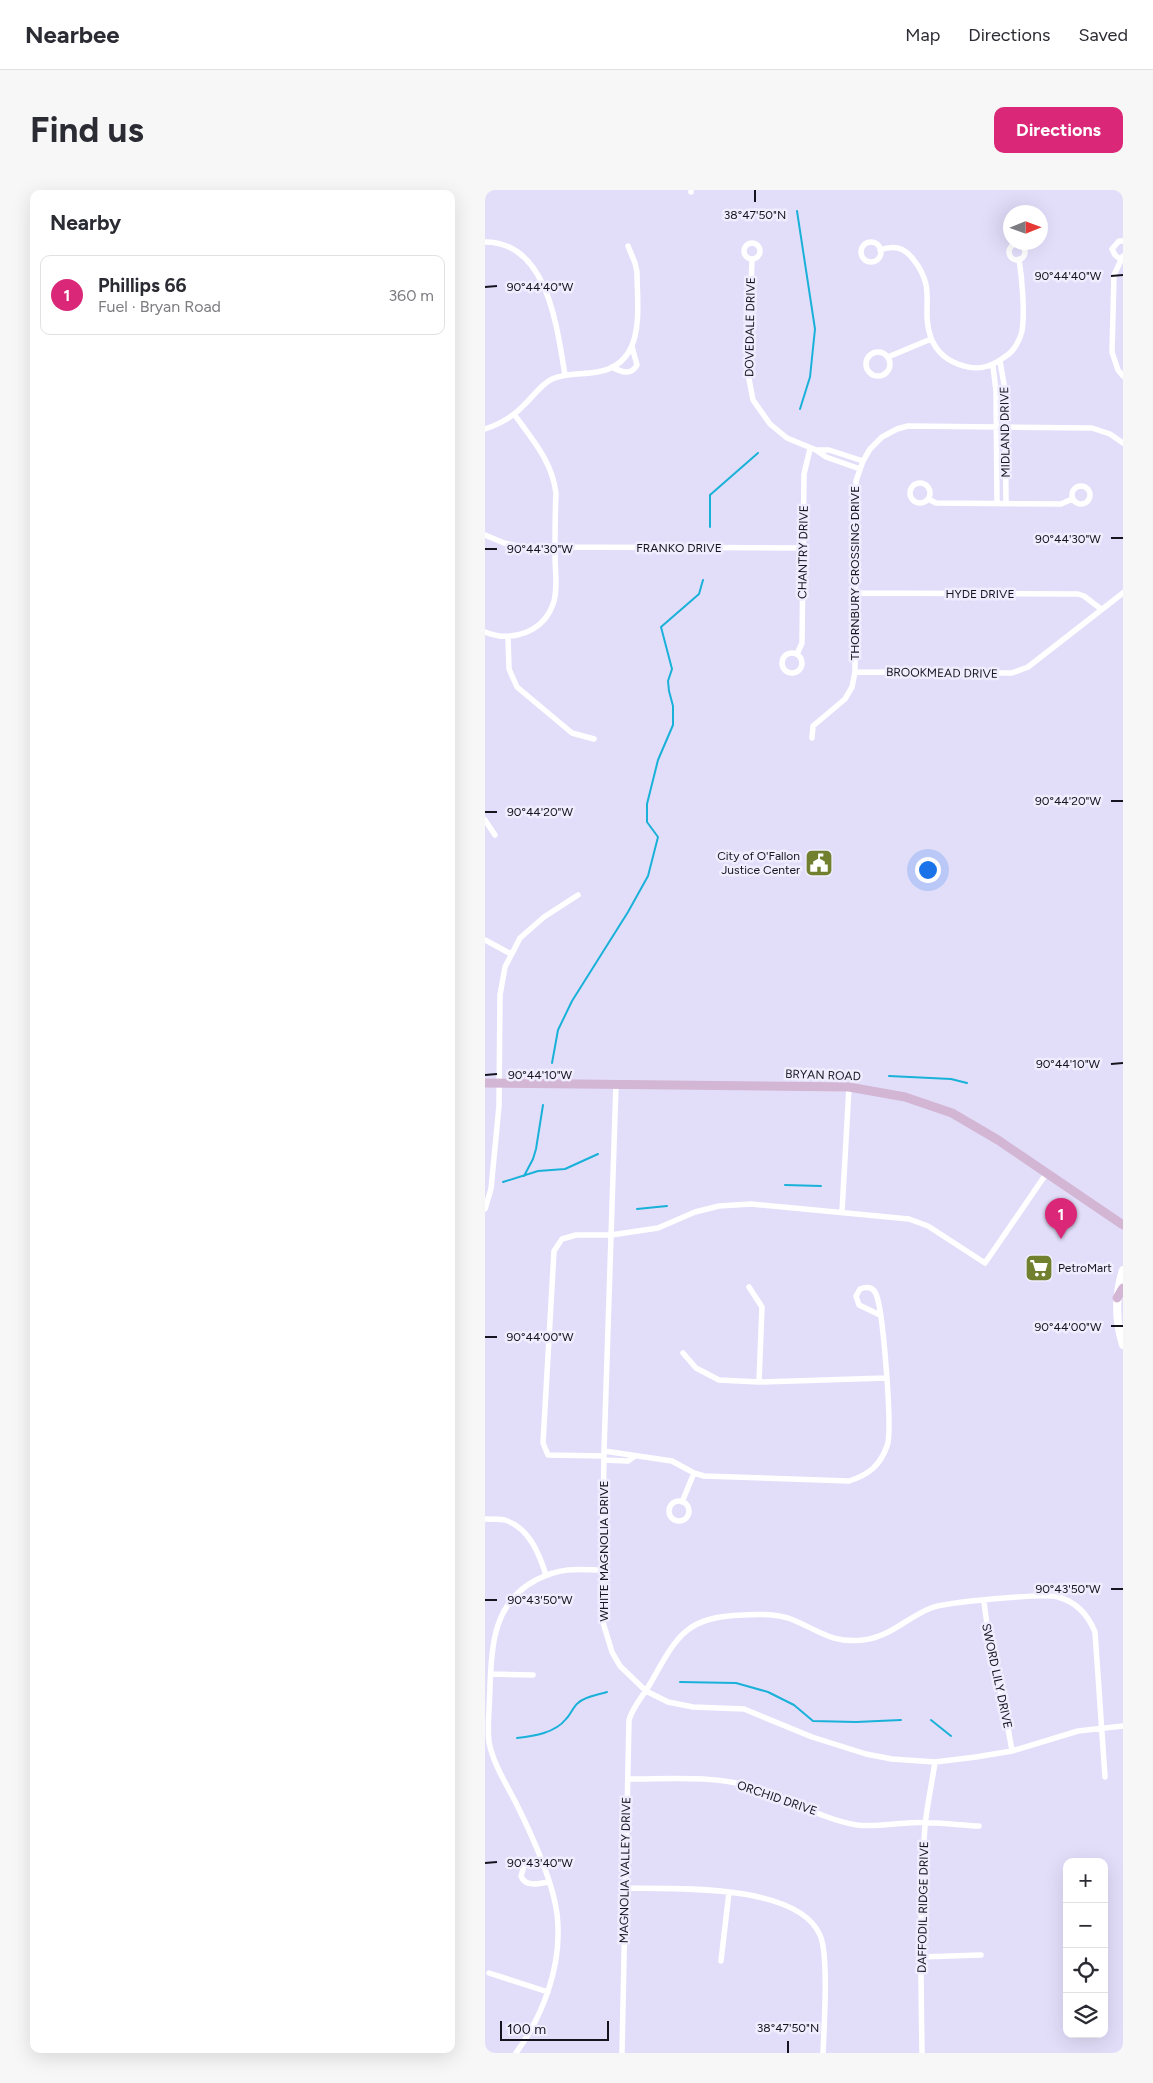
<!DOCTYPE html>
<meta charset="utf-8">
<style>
:root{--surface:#fff;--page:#f7f7f7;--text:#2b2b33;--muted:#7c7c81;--line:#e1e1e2;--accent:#db2777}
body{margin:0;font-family:Figtree,sans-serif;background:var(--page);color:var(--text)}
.controls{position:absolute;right:15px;bottom:15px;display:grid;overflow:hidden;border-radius:10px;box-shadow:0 5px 20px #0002}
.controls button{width:45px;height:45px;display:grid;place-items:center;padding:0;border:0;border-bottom:1px solid var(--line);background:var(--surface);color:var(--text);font:25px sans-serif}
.compass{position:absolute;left:518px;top:15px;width:45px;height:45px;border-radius:50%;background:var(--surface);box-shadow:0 5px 20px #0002;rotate:89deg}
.scale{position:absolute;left:15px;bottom:12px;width:109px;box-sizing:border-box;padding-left:5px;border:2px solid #16141e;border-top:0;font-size:14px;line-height:18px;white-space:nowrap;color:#16141e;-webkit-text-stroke:4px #efedfe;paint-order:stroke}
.you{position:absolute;left:442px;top:679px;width:18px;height:18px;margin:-12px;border:4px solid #fff;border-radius:50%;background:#1a73e8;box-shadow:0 0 0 8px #1a73e833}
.badge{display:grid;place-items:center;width:32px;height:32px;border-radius:50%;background:var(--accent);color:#fff;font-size:16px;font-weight:700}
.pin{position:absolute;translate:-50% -41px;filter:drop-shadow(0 1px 2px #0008)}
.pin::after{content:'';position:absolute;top:26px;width:18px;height:15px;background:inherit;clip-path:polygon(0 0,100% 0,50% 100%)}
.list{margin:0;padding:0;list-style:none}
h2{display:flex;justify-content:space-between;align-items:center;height:65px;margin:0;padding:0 20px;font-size:21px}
h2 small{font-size:16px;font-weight:400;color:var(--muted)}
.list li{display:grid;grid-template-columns:32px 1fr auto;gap:15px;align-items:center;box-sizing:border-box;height:80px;margin:0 10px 10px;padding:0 10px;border:1px solid var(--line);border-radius:10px}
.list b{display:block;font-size:19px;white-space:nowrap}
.list p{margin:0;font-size:16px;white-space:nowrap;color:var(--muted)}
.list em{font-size:16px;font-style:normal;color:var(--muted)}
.icon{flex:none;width:28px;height:28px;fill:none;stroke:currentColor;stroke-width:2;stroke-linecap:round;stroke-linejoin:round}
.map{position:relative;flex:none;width:638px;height:1863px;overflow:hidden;border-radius:10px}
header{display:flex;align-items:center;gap:30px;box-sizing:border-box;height:70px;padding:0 25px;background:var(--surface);border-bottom:1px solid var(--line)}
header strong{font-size:24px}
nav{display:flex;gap:28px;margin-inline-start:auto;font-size:18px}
.intro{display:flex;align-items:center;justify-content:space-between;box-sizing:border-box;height:120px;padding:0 30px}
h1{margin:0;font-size:35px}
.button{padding:12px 22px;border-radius:10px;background:var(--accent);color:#fff;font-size:18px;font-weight:700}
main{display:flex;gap:30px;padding:0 30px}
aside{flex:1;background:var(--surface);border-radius:10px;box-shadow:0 5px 20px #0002}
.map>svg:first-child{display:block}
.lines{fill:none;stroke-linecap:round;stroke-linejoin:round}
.stream{stroke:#1ab1d9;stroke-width:2}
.minor{stroke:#fff;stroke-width:5.5}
.tertiary{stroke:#fff;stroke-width:8}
.primary{stroke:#d3b5d4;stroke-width:9}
.ticks{fill:none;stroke:#16141e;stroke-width:2}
.labels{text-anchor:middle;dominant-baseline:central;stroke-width:5;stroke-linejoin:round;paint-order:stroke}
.street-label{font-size:12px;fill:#16141e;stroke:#efedfe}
.poi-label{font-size:12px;fill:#16141e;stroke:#efedfe;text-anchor:end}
.ticks-label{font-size:12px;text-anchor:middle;fill:#16141e;stroke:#efedfe;stroke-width:5;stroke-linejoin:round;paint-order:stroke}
</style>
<header>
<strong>Nearbee</strong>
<nav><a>Map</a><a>Directions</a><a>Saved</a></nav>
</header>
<div class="intro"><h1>Find us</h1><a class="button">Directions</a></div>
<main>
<aside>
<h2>Nearby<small></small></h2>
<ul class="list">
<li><span class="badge">1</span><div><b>Phillips 66</b><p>Fuel · Bryan Road</p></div><em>360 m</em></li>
</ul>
</aside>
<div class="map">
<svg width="638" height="1863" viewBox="0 0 638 1863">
<rect width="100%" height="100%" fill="#e2defa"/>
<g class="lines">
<path class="stream" d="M 312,21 L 330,139 L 325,187 L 315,219
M 225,337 L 225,305 L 273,263
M 67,873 L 73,840 L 87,811 L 143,722 L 163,686 L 173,647 L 162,632 L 162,614 L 173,570 L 188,535 L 188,516 L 184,501 L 183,491 L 187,479 L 176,437 L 214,404 L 218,390
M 404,886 L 466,889 L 482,893
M 39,986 L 48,969 L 51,959 L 58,915
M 18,992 L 53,981 L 80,979 L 113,964
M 300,995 L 336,996
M 152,1019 L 182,1016
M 195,1492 L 251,1493 L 283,1502 L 309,1515 L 328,1531 L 371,1532 L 416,1530
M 446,1530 L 466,1546
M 32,1548 C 49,1546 70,1543 81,1529 C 86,1524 88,1517 93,1513 C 100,1506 113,1505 122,1502"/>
<path class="minor" d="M 206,0 L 206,2
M 0,52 C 63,52 72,138 80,185
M376 62a10 10 0 1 1 20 0a10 10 0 1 1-20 0Z
M259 61a8 8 0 1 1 16 0a8 8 0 1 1-16 0Z
M524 62a8 8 0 1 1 16 0a8 8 0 1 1-16 0Z
M 395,60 C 409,55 419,57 428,69 C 453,100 435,118 446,148 C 452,163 464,172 479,176 C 495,181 508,176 521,166 C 529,161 535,150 537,141 C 540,122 537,88 534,69
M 638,66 L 629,85 L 627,162 L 633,180 L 638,186
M 267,69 L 263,184 L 268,210 L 285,234 L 302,248 L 331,260 L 341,267 L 375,279
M 636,70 L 630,65 L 627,59 L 634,51 L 638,51
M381 174a12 12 0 1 1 24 0a12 12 0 1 1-24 0Z
M 403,167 L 446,149
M 515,171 L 520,200 L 521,313
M 508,176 L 511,201 L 512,313
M 127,177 C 136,182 146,186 152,175 L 147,157
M 0,239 C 15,234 29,226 39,215 C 49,206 55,195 67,189 C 82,182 97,185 112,182 C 162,174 152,118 152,82 L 150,73 L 143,56
M 331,260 L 344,260 L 378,271
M425 303a10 10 0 1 1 20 0a10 10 0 1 1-20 0Z
M587 305a9 9 0 1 1 18 0a9 9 0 1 1-18 0Z
M 443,309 L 451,313 L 576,314 L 587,309
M 0,345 L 19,353 L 36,357 L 318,358
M 370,403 L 593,404 L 599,406 L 616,419
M 0,442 C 27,453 60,442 69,411 C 73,397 70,380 70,365 C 70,344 70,324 71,303 C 67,271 47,249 29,224
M 23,447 L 24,479 L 32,497 L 87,543 L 109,549
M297 473a10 10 0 1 1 20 0a10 10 0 1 1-20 0Z
M 312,464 L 317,453 L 319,284 L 325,259
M 370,482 L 527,483 L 543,477 L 638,403
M 327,548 L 328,536 L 360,509 L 367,497 L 370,482 L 371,291 L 378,271 L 385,259 L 397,247 L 412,239 L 423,236 L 607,238 L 625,244 L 638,253
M 0,630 L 10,645
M 0,750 L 26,764
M 131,894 L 119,1261 L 117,1429 L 127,1462 L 135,1476 L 161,1501 L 183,1512 L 208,1517 L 259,1519 L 327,1547 L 381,1564 L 407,1569 L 450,1572 L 491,1567 L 527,1561 L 593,1541 L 638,1536
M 0,1019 L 6,999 L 14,916 L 15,805 L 20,777 L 35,748 L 59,727 L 93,705
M 357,1022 L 364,897
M 264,1097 L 277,1117 L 274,1192
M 198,1163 L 211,1178 L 234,1190 L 274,1192 L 401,1188
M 119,1261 L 187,1271 L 209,1283 L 219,1286 L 364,1291 C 383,1285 395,1276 402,1256 C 408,1242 398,1119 391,1104 C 388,1097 382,1096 375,1099 L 371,1106 L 374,1115 L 395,1125
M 119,1266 L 63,1265 L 58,1253 L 69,1061 L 77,1049 L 91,1045 L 126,1045 L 173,1038 L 210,1022 L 234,1016 L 266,1014 L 424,1029 L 443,1036 L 500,1073 L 561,984
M 119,1270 L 143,1271 L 150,1266
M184 1321a10 10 0 1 1 20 0a10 10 0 1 1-20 0Z
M 197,1312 L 209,1283
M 0,1329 C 6,1329 14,1329 20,1330 C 44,1338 54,1363 61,1385
M 499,1411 C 504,1462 519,1510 527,1561
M 6,1484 L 48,1485
M 143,1589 C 184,1589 228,1585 268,1597 C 303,1608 336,1629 372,1635 C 389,1637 405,1634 422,1633 C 445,1631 471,1635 494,1636
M 55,1668 L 39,1676 L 36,1686 C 40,1697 53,1694 63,1692
M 140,1698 C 189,1699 312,1693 335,1745 C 344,1765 339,1838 338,1863
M 435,1767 L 496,1765
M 236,1771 L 244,1702
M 4,1783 L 63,1802
M 31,1863 C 59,1824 78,1773 72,1724 C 68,1691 45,1641 30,1611 C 20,1592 8,1573 4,1552 C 2,1534 5,1513 5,1495 C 7,1453 9,1412 51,1390 C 61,1385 72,1381 83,1380 C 94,1379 106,1380 117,1380
M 137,1863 L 144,1530 C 148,1516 158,1506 165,1494 C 192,1446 200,1427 258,1425 C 272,1424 289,1424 303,1428 C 331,1438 345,1454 378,1450 C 405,1447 421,1428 446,1418 C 461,1412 558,1403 573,1407 C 592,1412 603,1425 610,1442 L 620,1587
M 437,1863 C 436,1787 434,1712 440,1636 C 442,1615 447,1593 450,1572"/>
<path class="tertiary" d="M 638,1080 C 630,1105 630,1129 638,1155"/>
<path class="primary" d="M 0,893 L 364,897 L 420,907 L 467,923 L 513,950 L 638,1035
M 632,1108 L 638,1098"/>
</g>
<path class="ticks" d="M 270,0 L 270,12M 626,86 L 638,85M 0,97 L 12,96M 626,348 L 638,348M 0,359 L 12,359M 626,611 L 638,611M 0,622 L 12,622M 626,874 L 638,873M 0,885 L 12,884M 626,1136 L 638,1136M 0,1147 L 12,1147M 626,1399 L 638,1399M 0,1410 L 12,1410M 0,1673 L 12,1672M 303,1851 L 303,1863"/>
<defs>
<symbol id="civic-square" viewBox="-11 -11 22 22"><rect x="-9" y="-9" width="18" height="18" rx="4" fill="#71802e" stroke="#efedfe"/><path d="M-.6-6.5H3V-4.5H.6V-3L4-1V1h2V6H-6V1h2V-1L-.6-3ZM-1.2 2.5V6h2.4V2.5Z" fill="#fff"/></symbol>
<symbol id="supermarket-square" viewBox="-11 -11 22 22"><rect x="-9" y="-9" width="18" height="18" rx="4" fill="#71802e" stroke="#efedfe"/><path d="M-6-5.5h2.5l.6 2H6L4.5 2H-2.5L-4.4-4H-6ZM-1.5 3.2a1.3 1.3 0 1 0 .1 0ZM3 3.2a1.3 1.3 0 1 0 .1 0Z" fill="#fff"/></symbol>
</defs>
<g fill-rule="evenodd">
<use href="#civic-square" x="318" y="657" width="32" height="32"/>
<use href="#supermarket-square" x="538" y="1062" width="32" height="32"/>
</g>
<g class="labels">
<g class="street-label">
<text transform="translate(265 137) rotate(-89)">DOVEDALE DRIVE</text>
<text transform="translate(520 242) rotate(-91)">MIDLAND DRIVE</text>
<text x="194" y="358">FRANKO DRIVE</text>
<text transform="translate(318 362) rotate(-89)">CHANTRY DRIVE</text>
<text transform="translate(370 383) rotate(-90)">THORNBURY CROSSING DRIVE</text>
<text x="495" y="404">HYDE DRIVE</text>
<text transform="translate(457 483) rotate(1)">BROOKMEAD DRIVE</text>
<text transform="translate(338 885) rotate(2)">BRYAN ROAD</text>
<text transform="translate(119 1361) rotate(-90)">WHITE MAGNOLIA DRIVE</text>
<text transform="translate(512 1486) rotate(78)">SWORD LILY DRIVE</text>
<text transform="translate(292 1608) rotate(19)">ORCHID DRIVE</text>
<text transform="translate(140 1680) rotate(-89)">MAGNOLIA VALLEY DRIVE</text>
<text transform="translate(438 1717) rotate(-89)">DAFFODIL RIDGE DRIVE</text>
</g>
<g class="poi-label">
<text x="315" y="666">City of O'Fallon<tspan x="315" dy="14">Justice Center</tspan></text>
<text x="573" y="1078" text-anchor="start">PetroMart</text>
</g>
</g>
<g class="ticks-label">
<text x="270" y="29">38°47'50"N</text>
<text x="583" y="90">90°44'40"W</text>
<text x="55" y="101">90°44'40"W</text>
<text x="583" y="353">90°44'30"W</text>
<text x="55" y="363">90°44'30"W</text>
<text x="583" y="615">90°44'20"W</text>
<text x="55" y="626">90°44'20"W</text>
<text x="583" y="878">90°44'10"W</text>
<text x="55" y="889">90°44'10"W</text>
<text x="583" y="1141">90°44'00"W</text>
<text x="55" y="1151">90°44'00"W</text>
<text x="583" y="1403">90°43'50"W</text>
<text x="55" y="1414">90°43'50"W</text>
<text x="55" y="1677">90°43'40"W</text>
<text x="303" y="1842">38°47'50"N</text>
</g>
</svg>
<div class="controls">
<button>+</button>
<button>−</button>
<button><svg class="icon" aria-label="locate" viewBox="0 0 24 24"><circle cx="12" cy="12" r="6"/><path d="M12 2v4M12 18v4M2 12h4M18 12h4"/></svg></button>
<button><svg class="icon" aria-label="layers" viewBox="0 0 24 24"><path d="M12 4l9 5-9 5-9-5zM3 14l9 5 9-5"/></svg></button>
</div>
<svg class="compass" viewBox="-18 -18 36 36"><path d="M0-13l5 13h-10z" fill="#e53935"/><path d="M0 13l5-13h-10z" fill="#7c7c81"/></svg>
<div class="scale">100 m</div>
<div class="you"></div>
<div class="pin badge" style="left:576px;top:1049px">1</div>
</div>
</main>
